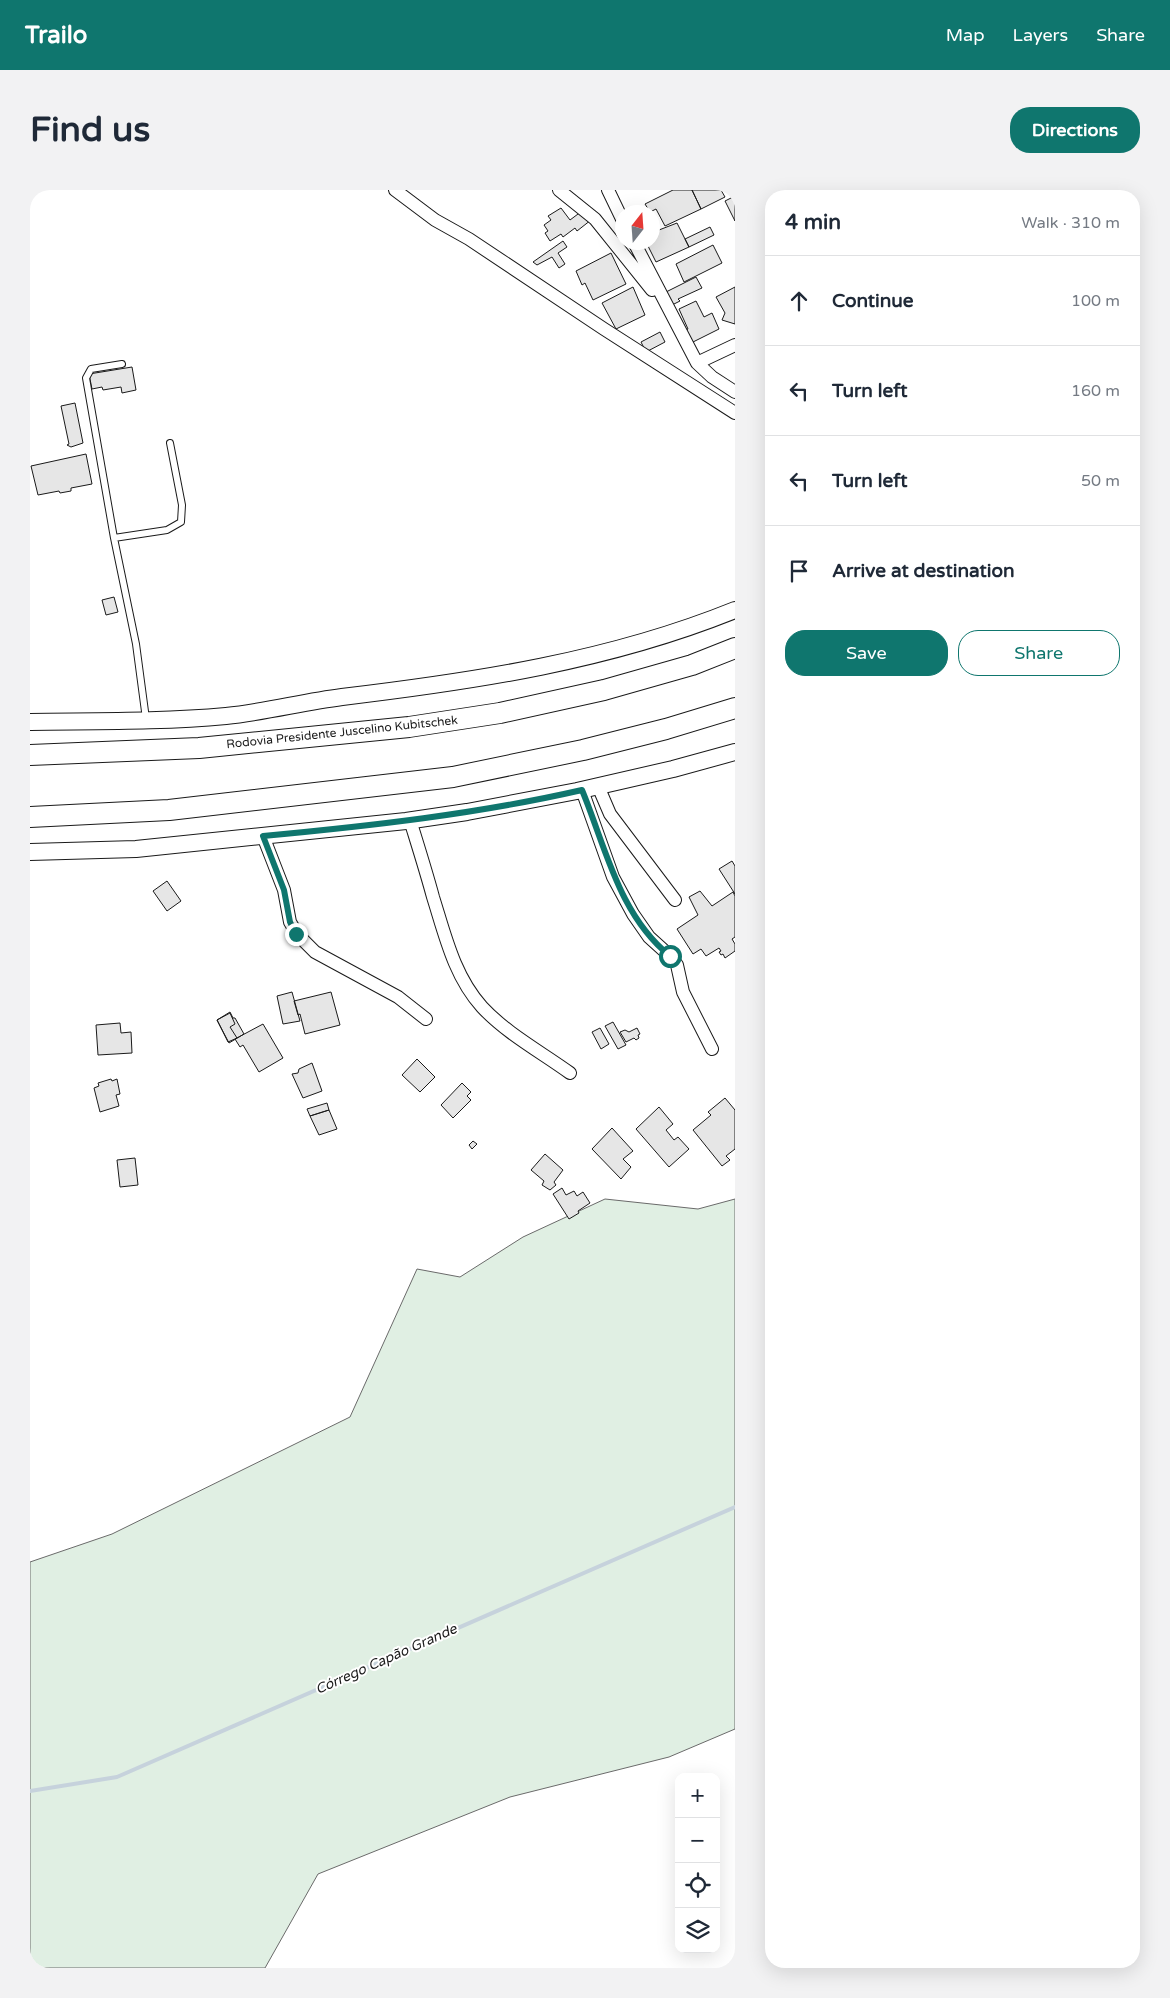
<!DOCTYPE html>
<meta charset="utf-8">
<style>
:root{--surface:#fff;--page:#f2f2f3;--text:#1f2937;--muted:#747a83;--line:#e0e1e3;--accent:#0f766e}
body{margin:0;font-family:"Varela Round",sans-serif;background:var(--page);color:var(--text)}
.controls{position:absolute;right:15px;bottom:15px;display:grid;overflow:hidden;border-radius:10px;box-shadow:0 5px 20px #0002}
.controls button{width:45px;height:45px;display:grid;place-items:center;padding:0;border:0;border-bottom:1px solid var(--line);background:var(--surface);color:var(--text);font:25px sans-serif}
.compass{position:absolute;left:585px;top:15px;width:45px;height:45px;border-radius:50%;background:var(--surface);box-shadow:0 5px 20px #0002;rotate:17deg}
.stop{position:absolute;width:15px;height:15px;margin:-11px;border:4px solid #0f766e;border-radius:50%;background:#fff}
.stop.end{background:#0f766e;border-color:#fff;box-shadow:0 1px 5px #0008}
.list{margin:0;padding:0;list-style:none}
h2{display:flex;justify-content:space-between;align-items:center;height:65px;margin:0;padding:0 20px;font-size:21px}
h2 small{font-size:16px;font-weight:400;color:var(--muted)}
.list li{display:grid;grid-template-columns:32px 1fr auto;gap:15px;align-items:center;box-sizing:border-box;height:90px;padding:0 20px;border-top:1px solid var(--line)}
.list b{display:block;font-size:19px;white-space:nowrap}
.list em{font-size:16px;font-style:normal;color:var(--muted)}
.actions{display:flex;gap:10px;padding:15px 20px}
.actions a{flex:1;padding:11px 0;border:1px solid var(--accent);border-radius:20px;text-align:center;font-size:18px;color:var(--accent)}
.actions .main{background:var(--accent);color:#fff}
.icon{flex:none;width:28px;height:28px;fill:none;stroke:currentColor;stroke-width:2;stroke-linecap:round;stroke-linejoin:round}
.map{position:relative;flex:none;width:705px;height:1778px;overflow:hidden;border-radius:20px}
header{display:flex;align-items:center;gap:30px;box-sizing:border-box;height:70px;padding:0 25px;background:var(--accent);color:#fff}
header strong{font-size:24px}
nav{display:flex;gap:28px;margin-inline-start:auto;font-size:18px}
.intro{display:flex;align-items:center;justify-content:space-between;box-sizing:border-box;height:120px;padding:0 30px}
h1{margin:0;font-size:35px}
.button{padding:12px 22px;border-radius:20px;background:var(--accent);color:#fff;font-size:18px;font-weight:700}
main{display:flex;gap:30px;padding:0 30px}
aside{flex:1;background:var(--surface);border-radius:20px;box-shadow:0 5px 20px #0002}
.map>svg:first-child{display:block}
.green{fill:#e0efe3;stroke:#6a6a6a}
.lines{fill:none;stroke-linecap:round;stroke-linejoin:round}
.stream{stroke:#c6d2dc;stroke-width:4}
.building{fill:#e6e6e6;stroke:#1a1a1a}
.service-casing{stroke:#1a1a1a;stroke-width:8}
.minor-casing{stroke:#1a1a1a;stroke-width:14}
.secondary-casing{stroke:#1a1a1a;stroke-width:18}
.trunk-casing{stroke:#1a1a1a;stroke-width:22}
.service{stroke:#fff;stroke-width:6}
.minor{stroke:#fff;stroke-width:12}
.secondary{stroke:#fff;stroke-width:16}
.trunk{stroke:#fff;stroke-width:20}
.route{stroke:#0f766e;stroke-width:6}
.labels{text-anchor:middle;dominant-baseline:central;stroke-width:4;stroke-linejoin:round;paint-order:stroke}
.street-label{font-size:12px;fill:#1a1a1a;stroke:#fff}
.water-label{font-size:14px;font-style:italic;fill:#1a1a1a;stroke:#fff}
</style>
<header>
<strong>Trailo</strong>
<nav><a>Map</a><a>Layers</a><a>Share</a></nav>
</header>
<div class="intro"><h1>Find us</h1><a class="button">Directions</a></div>
<main>
<div class="map">
<svg width="705" height="1778" viewBox="0 0 705 1778">
<rect width="100%" height="100%" fill="#fff"/>
<path class="green" d="M 575,1009 L 668,1019 L 705,1009 L 705,1539 L 639,1567 L 480,1607 L 288,1684 L 235,1778 L 0,1778 L 0,1372 L 82,1344 L 320,1227 L 387,1079 L 430,1087 L 493,1047 Z"/>
<g class="lines">
<path class="stream" d="M 0,1601 L 87,1587 L 705,1317"/>
</g>
<path class="building" d="M 643,0 L 662,0 L 671,19 L 635,36 L 626,19 L 620,22 L 615,14 Z
M 662,0 L 691,0 L 695,7 L 671,19 Z
M 705,6 L 705,31 L 695,11 Z
M 531,18 L 540,30 L 552,21 L 561,30 L 547,41 L 545,38 L 533,47 L 531,44 L 520,51 L 515,43 L 518,41 L 514,35 L 521,30 L 518,26 Z
M 647,33 L 659,57 L 626,72 L 616,52 L 622,52 L 622,45 L 629,40 Z
M 680,37 L 684,45 L 659,57 L 655,49 Z
M 533,51 L 537,57 L 528,63 L 535,74 L 529,78 L 522,67 L 507,75 L 503,72 Z
M 683,55 L 692,73 L 654,92 L 646,74 Z
M 581,63 L 596,94 L 563,110 L 555,93 L 552,95 L 546,81 Z
M 666,87 L 672,98 L 648,109 L 650,111 L 640,116 L 634,103 Z
M 603,97 L 615,125 L 586,139 L 572,113 Z
M 705,97 L 705,134 L 692,130 L 695,123 L 686,107 Z
M 666,111 L 674,127 L 682,123 L 689,139 L 659,154 L 653,142 L 658,139 L 649,119 Z
M 630,142 L 635,152 L 616,162 L 611,152 Z
M 102,177 L 106,200 L 92,203 L 91,197 L 73,200 L 72,197 L 62,199 L 59,184 Z
M 45,213 L 53,253 L 41,257 L 37,255 L 39,254 L 31,216 Z
M 56,264 L 62,294 L 41,298 L 41,301 L 30,303 L 29,301 L 8,305 L 1,276 Z
M 84,407 L 88,422 L 76,425 L 72,410 Z
M 702,671 L 705,676 L 705,704 L 689,679 Z
M 137,691 L 151,711 L 137,721 L 123,701 Z
M 670,701 L 682,716 L 703,702 L 705,706 L 705,747 L 702,749 L 705,754 L 705,761 L 695,768 L 693,764 L 691,765 L 689,762 L 691,761 L 689,758 L 676,766 L 671,759 L 663,764 L 647,739 L 668,725 L 659,707 Z
M 262,802 L 270,831 L 253,834 L 247,806 Z
M 301,802 L 310,835 L 275,844 L 270,824 L 268,825 L 264,811 Z
M 200,822 L 203,828 L 205,828 L 214,844 L 199,853 L 187,830 Z
M 200,823 L 205,834 L 200,837 L 207,848 L 198,852 L 187,830 Z
M 583,832 L 596,855 L 588,859 L 575,836 Z
M 90,833 L 91,843 L 101,842 L 102,863 L 68,865 L 66,835 Z
M 233,834 L 253,868 L 229,882 L 213,855 L 210,857 L 205,849 Z
M 570,838 L 579,854 L 571,859 L 562,842 Z
M 607,838 L 610,844 L 608,845 L 609,848 L 606,850 L 604,848 L 596,852 L 590,842 L 595,840 L 599,842 Z
M 387,869 L 405,887 L 390,902 L 372,885 Z
M 282,873 L 292,901 L 273,908 L 262,884 L 268,883 L 269,879 Z
M 81,889 L 82,891 L 87,889 L 90,904 L 86,905 L 89,916 L 70,922 L 64,898 L 69,896 L 68,893 Z
M 432,893 L 441,902 L 437,906 L 441,910 L 423,928 L 411,915 Z
M 695,908 L 705,920 L 705,959 L 696,966 L 700,970 L 692,976 L 663,940 L 681,925 L 678,922 Z
M 297,913 L 299,920 L 280,926 L 277,919 Z
M 629,917 L 643,934 L 636,940 L 644,950 L 648,947 L 659,959 L 639,977 L 606,939 Z
M 299,920 L 307,939 L 289,945 L 280,926 Z
M 582,938 L 603,961 L 593,969 L 601,977 L 591,989 L 562,959 Z
M 443,951 L 447,954 L 442,959 L 439,955 Z
M 515,964 L 533,980 L 524,992 L 526,995 L 520,1000 L 512,995 L 514,991 L 501,980 Z
M 105,968 L 108,995 L 90,997 L 87,970 Z
M 532,998 L 536,1005 L 544,1001 L 547,1006 L 553,1002 L 560,1013 L 548,1021 L 549,1023 L 539,1029 L 523,1004 Z"/>
<g class="lines">
<defs>
<path id="service" d="M 92,174 L 61,179 L 56,188 L 84,348 L 106,454 L 116,529
M 84,348 L 137,340 L 151,332 L 152,315 L 140,253"/>
<path id="minor" d="M 365,0 L 405,30 L 439,49 L 574,139 L 705,223
M 529,0 L 565,29 L 622,100
M 578,0 L 592,29
M 604,52 L 667,173 L 682,187 L 705,202
M 667,173 L 705,155
M 568,596 L 580,624 L 645,710
M 552,600 L 583,687 L 603,724 L 619,747 L 640,766 L 647,775 L 653,802 L 682,859
M 380,630 C 388,656 396,681 403,707 C 415,745 424,786 452,817 C 476,843 511,862 540,883
M 233,646 L 254,700 L 260,732 L 267,744 L 285,762 L 368,807 L 396,829"/>
<path id="secondary" d="M 0,532 C 65,531 131,532 196,526 C 235,522 273,512 312,507 C 446,491 579,471 705,420
M 0,662 L 106,659 L 376,631 L 437,622 L 547,601 L 643,579 L 705,562"/>
<path id="trunk" d="M 0,565 L 169,558 L 379,537 L 470,523 L 574,500 L 662,475 L 705,458
M 0,627 L 139,620 L 423,587 L 553,560 L 636,539 L 705,518"/>
</defs>
<use href="#service" class="service-casing"/>
<use href="#minor" class="minor-casing"/>
<use href="#secondary" class="secondary-casing"/>
<use href="#trunk" class="trunk-casing"/>
<use href="#service" class="service"/>
<use href="#minor" class="minor"/>
<use href="#secondary" class="secondary"/>
<use href="#trunk" class="trunk"/>
</g>
<g class="lines">
<path class="route" d="M 266,744 L 260,732 L 254,700 L 233,646 C 340,636 447,624 552,600 C 576,658 589,725 640,766"/>
</g>
<g class="labels">
<g class="street-label">
<text transform="translate(312 542) rotate(-6)">Rodovia Presidente Juscelino Kubitschek</text>
</g>
<g class="water-label">
<text transform="translate(356 1469) rotate(-24)">Córrego Capão Grande</text>
</g>
</g>
</svg>
<div class="controls">
<button>+</button>
<button>−</button>
<button><svg class="icon" aria-label="locate" viewBox="0 0 24 24"><circle cx="12" cy="12" r="6"/><path d="M12 2v4M12 18v4M2 12h4M18 12h4"/></svg></button>
<button><svg class="icon" aria-label="layers" viewBox="0 0 24 24"><path d="M12 4l9 5-9 5-9-5zM3 14l9 5 9-5"/></svg></button>
</div>
<svg class="compass" viewBox="-18 -18 36 36"><path d="M0-13l5 13h-10z" fill="#e53935"/><path d="M0 13l5-13h-10z" fill="#747a83"/></svg>
<div class="stop" style="left:640px;top:766px"></div>
<div class="stop end" style="left:266px;top:744px"></div>
</div>
<aside>
<h2>4 min<small>Walk · 310 m</small></h2>
<ul class="list">
<li><svg class="icon" aria-label="ahead" viewBox="0 0 24 24"><path d="M12 20V5M6 11l6-6 6 6"/></svg><div><b>Continue</b></div><em>100 m</em></li>
<li><svg class="icon" aria-label="left" viewBox="0 0 24 24"><path d="M17 20v-9H6M10 6l-5 5 5 5"/></svg><div><b>Turn left</b></div><em>160 m</em></li>
<li><svg class="icon" aria-label="left" viewBox="0 0 24 24"><path d="M17 20v-9H6M10 6l-5 5 5 5"/></svg><div><b>Turn left</b></div><em>50 m</em></li>
<li><svg class="icon" aria-label="arrive" viewBox="0 0 24 24"><path d="M6 21V4h12l-3 4 3 4H6"/></svg><div><b>Arrive at destination</b></div></li>
</ul>
<div class="actions"><a class="main">Save</a><a>Share</a></div>
</aside>
</main>
